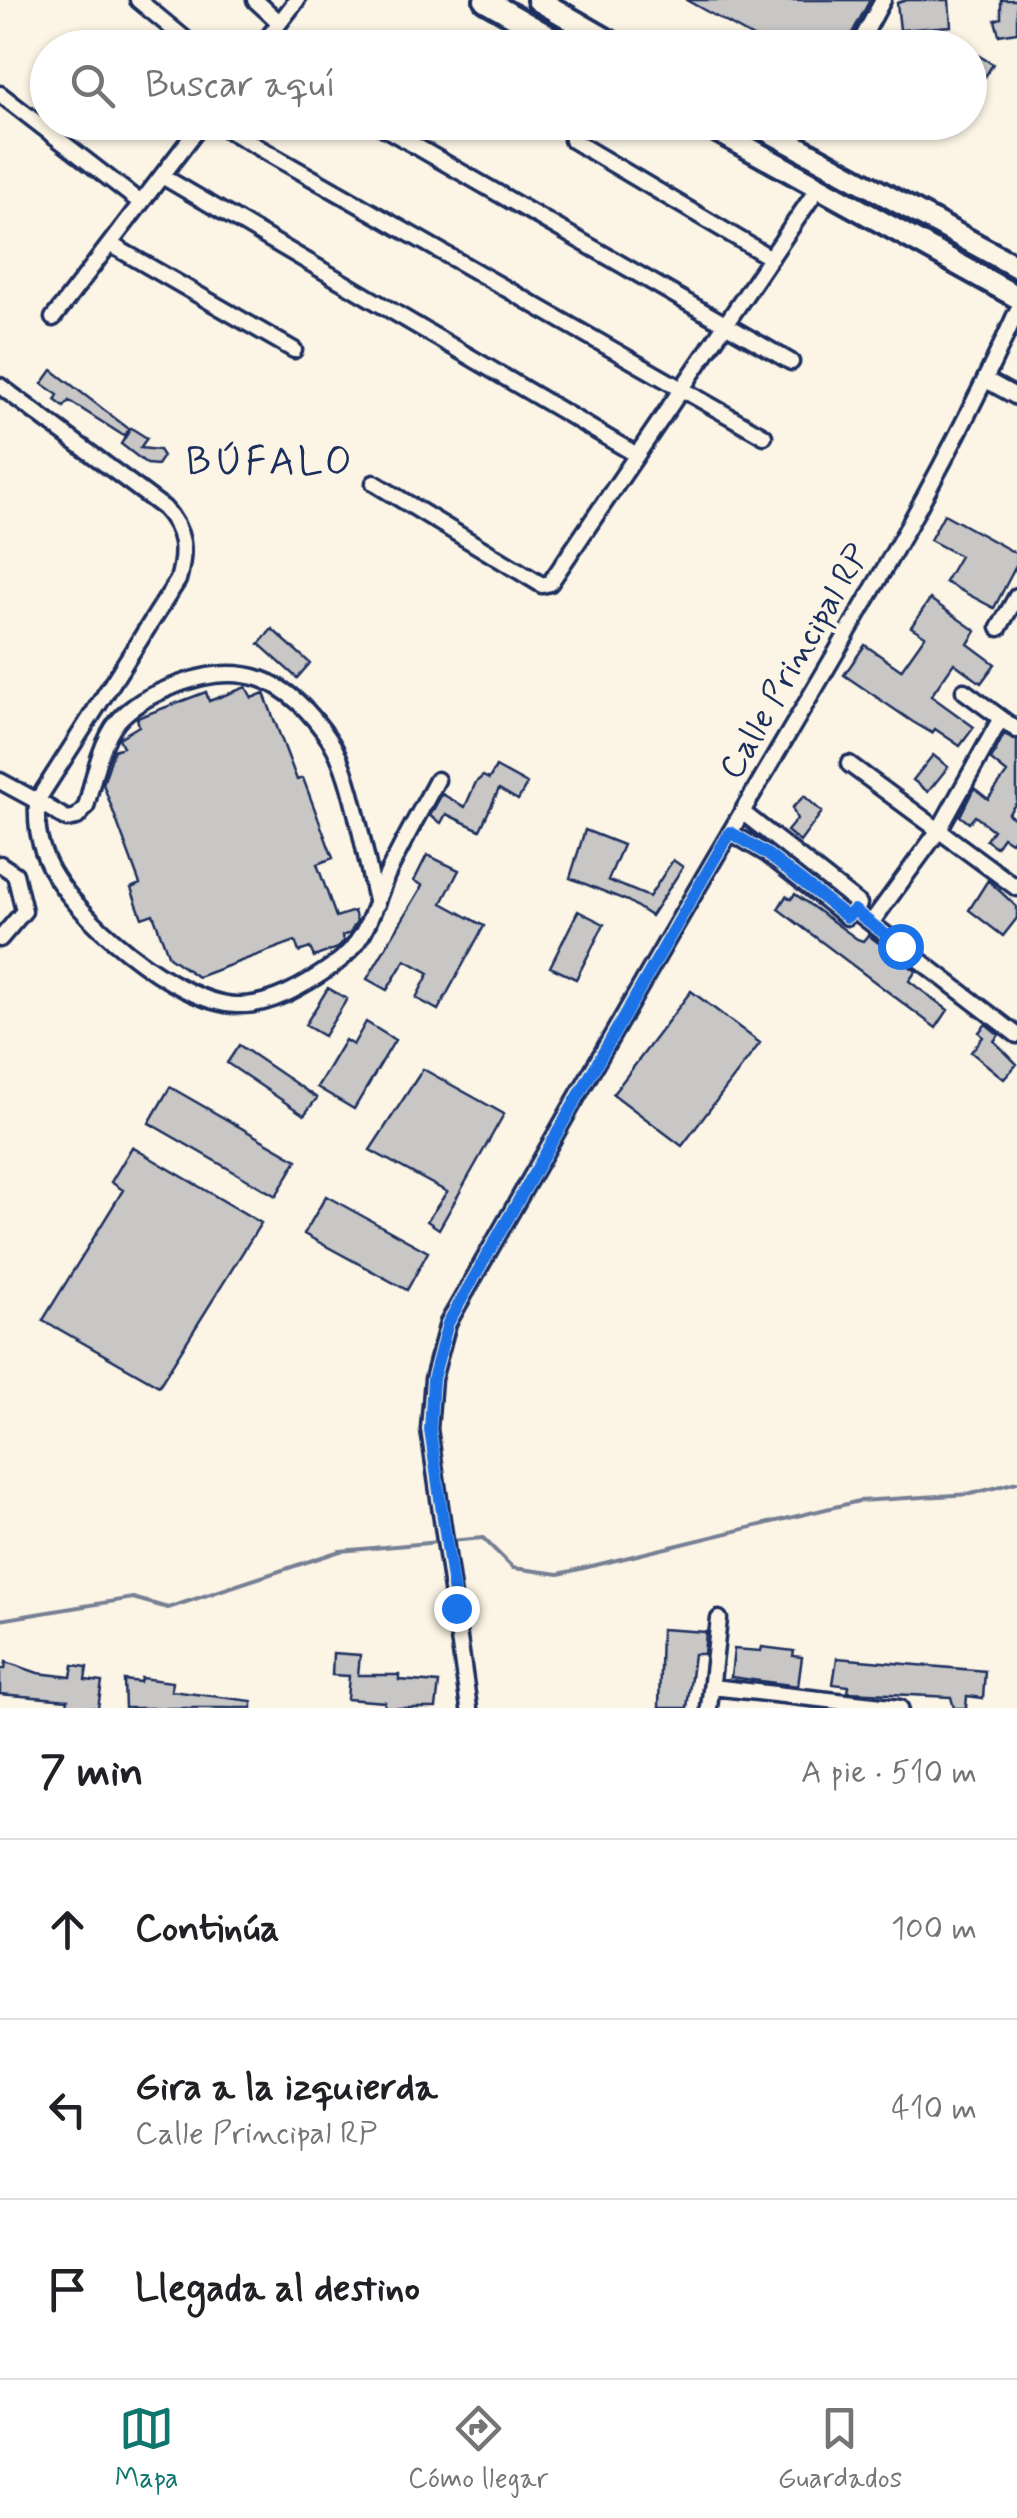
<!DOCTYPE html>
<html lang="es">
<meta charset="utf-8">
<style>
:root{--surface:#fff;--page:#f6f6f6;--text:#202124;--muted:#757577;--line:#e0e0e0;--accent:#0f766e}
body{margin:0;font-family:Mynerve,sans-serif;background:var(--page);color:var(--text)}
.stop{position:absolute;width:30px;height:30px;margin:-22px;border:8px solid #1a73e8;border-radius:50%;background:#fff}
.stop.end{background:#1a73e8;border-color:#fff;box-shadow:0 2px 10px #0008}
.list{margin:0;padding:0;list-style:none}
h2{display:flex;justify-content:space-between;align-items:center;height:130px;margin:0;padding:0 40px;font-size:42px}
h2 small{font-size:32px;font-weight:400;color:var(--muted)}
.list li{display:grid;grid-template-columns:65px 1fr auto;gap:30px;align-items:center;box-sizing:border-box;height:180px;padding:0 40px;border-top:2px solid var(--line)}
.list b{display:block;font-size:38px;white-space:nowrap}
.list p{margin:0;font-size:32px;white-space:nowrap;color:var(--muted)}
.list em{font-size:32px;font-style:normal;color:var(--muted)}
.icon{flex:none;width:55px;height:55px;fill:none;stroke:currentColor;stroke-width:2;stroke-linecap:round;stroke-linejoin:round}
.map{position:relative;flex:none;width:1017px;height:1708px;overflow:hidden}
.search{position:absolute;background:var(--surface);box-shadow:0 2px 8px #0004;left:30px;right:30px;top:30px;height:110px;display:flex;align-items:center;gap:25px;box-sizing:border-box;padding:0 35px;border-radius:55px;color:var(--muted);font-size:38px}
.sheet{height:670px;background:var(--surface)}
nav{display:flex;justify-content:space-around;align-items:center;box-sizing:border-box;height:140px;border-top:2px solid var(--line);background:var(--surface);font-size:28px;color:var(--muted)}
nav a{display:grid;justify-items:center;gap:5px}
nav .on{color:var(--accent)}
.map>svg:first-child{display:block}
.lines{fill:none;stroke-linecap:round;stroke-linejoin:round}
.stream{stroke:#767f94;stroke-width:4}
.building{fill:#c8c7c6;stroke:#1b2f5e;stroke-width:2.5}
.minor-casing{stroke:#1b2f5e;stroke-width:21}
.highway-casing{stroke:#1b2f5e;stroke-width:28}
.minor{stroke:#fcf5e5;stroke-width:14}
.highway{stroke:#fcf5e5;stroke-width:20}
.route{stroke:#1a73e8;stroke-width:12}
.labels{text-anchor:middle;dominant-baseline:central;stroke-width:9;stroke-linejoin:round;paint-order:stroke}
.street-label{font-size:35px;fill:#1b2f5e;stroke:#fcf5e5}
.quarter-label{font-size:40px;letter-spacing:2.5px;fill:#1b2f5e;stroke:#fcf5e5}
</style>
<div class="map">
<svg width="1017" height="1708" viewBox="0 0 1017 1708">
<rect width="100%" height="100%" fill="#fcf5e5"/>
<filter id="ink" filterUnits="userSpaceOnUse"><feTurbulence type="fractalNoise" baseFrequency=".01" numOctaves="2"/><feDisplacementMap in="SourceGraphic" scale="20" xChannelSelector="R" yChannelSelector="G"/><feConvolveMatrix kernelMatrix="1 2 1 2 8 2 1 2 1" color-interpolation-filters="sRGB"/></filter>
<g filter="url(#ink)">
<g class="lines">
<path class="stream" d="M 0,1620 L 133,1598 L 168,1608 L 340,1551 L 483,1538 L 513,1568 L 559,1574 L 859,1501 L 971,1494 L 1017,1482"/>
</g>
<path class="building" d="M 686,0 L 870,0 L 844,48 L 773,48 Z
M 907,0 L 949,0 L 951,26 L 900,30 L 897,3 Z
M 1001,0 L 1017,0 L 1017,32 L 999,35 L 995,20 L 1001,18 Z
M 974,53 L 993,64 L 970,101 L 970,61 Z
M 52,370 L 129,429 L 124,436 L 69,401 L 64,407 L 55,400 L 58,395 L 42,384 Z
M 131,428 L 147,438 L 140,448 L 159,450 L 163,456 L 157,465 L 147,464 L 121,444 Z
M 944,514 L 1017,554 L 1017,564 L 994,608 L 945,582 L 960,556 L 930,540 Z
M 930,599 L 976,631 L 968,644 L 995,664 L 981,683 L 954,663 L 931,696 L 974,727 L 960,746 L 935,729 L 932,733 L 913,722 L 844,675 L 865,645 L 901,670 L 925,636 L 911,627 Z
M 272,629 L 310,663 L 297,678 L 259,644 Z
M 246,687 L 252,698 L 264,693 L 297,780 L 303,778 L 333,858 L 317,864 L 336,917 L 354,911 L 357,921 L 350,933 L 342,936 L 344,941 L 338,948 L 314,957 L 310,948 L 299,952 L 295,941 L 198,977 L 169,957 L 153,914 L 142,918 L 131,888 L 140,884 L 103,784 L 114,750 L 123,747 L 119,738 L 139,726 L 137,718 L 206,692 L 209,701 Z
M 1004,734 L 1017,740 L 1017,802 L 1008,814 L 1017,820 L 1017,834 L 1011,842 L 1003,837 L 996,847 L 986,840 L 993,830 L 975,816 L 969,823 L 960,816 L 974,788 L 988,799 L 1007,773 L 991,760 Z
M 933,755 L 948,767 L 928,792 L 913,780 Z
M 496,767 L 527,784 L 518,800 L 499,789 L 480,830 L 446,814 L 441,823 L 430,816 L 442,794 L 465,807 L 476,782 L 483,776 L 489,779 Z
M 804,796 L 822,812 L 800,842 L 787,831 L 797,819 L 792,808 Z
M 585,830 L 623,845 L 608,880 L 649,897 L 673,860 L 683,867 L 651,916 L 628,901 L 570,878 Z
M 427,855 L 459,870 L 442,903 L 484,926 L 438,1010 L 416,998 L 429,973 L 405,960 L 387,990 L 367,979 L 420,890 L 422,885 L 414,881 Z
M 988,880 L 1017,907 L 1017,918 L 1003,936 L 969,910 Z
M 795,894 L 857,939 L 863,941 L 868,935 L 916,971 L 909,981 L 948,1010 L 936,1028 L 778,909 L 786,896 L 791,899 Z
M 578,911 L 604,924 L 576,979 L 550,967 Z
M 328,988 L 347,999 L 324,1036 L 305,1025 Z
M 691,991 L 760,1043 L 682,1146 L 613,1094 Z
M 366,1022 L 395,1040 L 354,1109 L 317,1087 L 345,1040 L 353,1045 Z
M 986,1024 L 999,1035 L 994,1041 L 1017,1064 L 1004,1079 L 971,1052 L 983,1037 L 979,1032 Z
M 239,1045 L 317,1098 L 304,1115 L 227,1063 Z
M 423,1069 L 504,1114 L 439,1229 L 427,1221 L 447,1192 L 370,1150 Z
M 170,1087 L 297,1160 L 276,1196 L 149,1123 Z
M 132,1147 L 261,1223 L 159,1386 L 43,1320 L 123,1190 L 111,1182 Z
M 326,1196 L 428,1252 L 407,1290 L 304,1234 Z
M 661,1629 L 706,1632 L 704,1654 L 694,1654 L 687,1708 L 659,1708 Z
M 762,1647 L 794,1651 L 793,1656 L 802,1657 L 798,1686 L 731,1677 L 734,1649 L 761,1651 Z
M 333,1653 L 360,1655 L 358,1675 L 399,1675 L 399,1680 L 439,1683 L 436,1708 L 384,1708 L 385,1702 L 347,1699 L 349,1676 L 332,1675 Z
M 837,1658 L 985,1671 L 983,1698 L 967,1696 L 966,1708 L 954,1708 L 951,1697 L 848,1692 L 849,1686 L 833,1684 Z
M 6,1662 L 38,1673 L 71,1677 L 73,1665 L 87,1667 L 85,1680 L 102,1682 L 98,1708 L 67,1706 L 68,1700 L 0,1694 L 0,1669 L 5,1669 Z
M 141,1678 L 172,1682 L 171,1691 L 252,1701 L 252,1708 L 125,1708 L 124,1680 L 140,1682 Z"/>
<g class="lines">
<defs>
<path id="minor" d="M 138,0 L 196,48
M 255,0 L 279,22
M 260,48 L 297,0
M 857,48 L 883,0
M 0,94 L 141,203
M 214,122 L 764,436
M 374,122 L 791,362
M 572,140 L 771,258
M 162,176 L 637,455
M 110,244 L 294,350
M 53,318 L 203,122
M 986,380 L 1017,397
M 0,386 L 164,508 C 185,531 186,551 178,580 L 37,801 L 0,781
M 374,483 L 542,585 L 550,583 L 818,188
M 999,628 L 1017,596
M 964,691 L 1017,730
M 849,764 L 1017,888
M 730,832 L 767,854 L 847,917 L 859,904 L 742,812
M 0,864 L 15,874 L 24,911 L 0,939
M 377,904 C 366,863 352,774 331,742 C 288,676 240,658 169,688 C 149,696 132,705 118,721 C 100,743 93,780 86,807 L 77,817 L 67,819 L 37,801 C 36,823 38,841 47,861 C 71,915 176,1003 236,1005 C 270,1007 307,984 334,965 C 367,941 372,911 387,875 C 402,843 420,812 437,780
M 854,910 L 1017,1035
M 871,923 L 939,830 L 1001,718
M 712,1687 L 900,1708
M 469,1708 L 429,1429 L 433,1379 L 448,1323 C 541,1160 633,997 728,836 C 829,663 935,494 1017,311
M 709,1708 L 719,1619"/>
<path id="highway" d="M 485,0 L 569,48
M 538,0 L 621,48
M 701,122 L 1017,297
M 752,122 L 1017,267"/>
</defs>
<use href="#minor" class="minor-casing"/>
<use href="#highway" class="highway-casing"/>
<use href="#minor" class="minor"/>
<use href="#highway" class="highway"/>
</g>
</g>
<g class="lines" filter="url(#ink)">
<path class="route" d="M 456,1608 L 430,1430 L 433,1379 L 448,1323 L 730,832 L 767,854 L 847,917 L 854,910 L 900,946"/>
</g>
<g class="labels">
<g class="street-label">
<text transform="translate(795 662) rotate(-60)">Calle Principal RP</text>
</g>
<g class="quarter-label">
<text x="270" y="463">BÚFALO</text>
</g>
</g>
</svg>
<div class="stop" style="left:900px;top:946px"></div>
<div class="stop end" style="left:456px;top:1608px"></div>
<div class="search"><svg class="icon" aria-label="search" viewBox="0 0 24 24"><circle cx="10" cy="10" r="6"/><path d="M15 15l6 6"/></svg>Buscar aquí</div>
</div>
<section class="sheet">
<h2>7 min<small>A pie · 510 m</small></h2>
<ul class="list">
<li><svg class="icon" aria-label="ahead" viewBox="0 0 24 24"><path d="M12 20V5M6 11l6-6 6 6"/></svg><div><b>Continúa</b></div><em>100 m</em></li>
<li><svg class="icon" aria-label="left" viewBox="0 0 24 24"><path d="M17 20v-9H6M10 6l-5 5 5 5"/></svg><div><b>Gira a la izquierda</b><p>Calle Principal RP</p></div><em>410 m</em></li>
<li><svg class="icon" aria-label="arrive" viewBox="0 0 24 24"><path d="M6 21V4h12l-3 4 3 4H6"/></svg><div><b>Llegada al destino</b></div></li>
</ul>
</section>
<nav>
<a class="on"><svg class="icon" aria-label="map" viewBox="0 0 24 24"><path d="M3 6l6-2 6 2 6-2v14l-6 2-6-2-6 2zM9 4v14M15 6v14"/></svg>Mapa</a>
<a><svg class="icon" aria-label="directions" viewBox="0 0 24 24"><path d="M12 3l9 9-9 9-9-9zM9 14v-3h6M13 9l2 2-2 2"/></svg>Cómo llegar</a>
<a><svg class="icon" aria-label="saved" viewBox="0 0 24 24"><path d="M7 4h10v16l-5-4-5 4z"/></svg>Guardados</a>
</nav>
